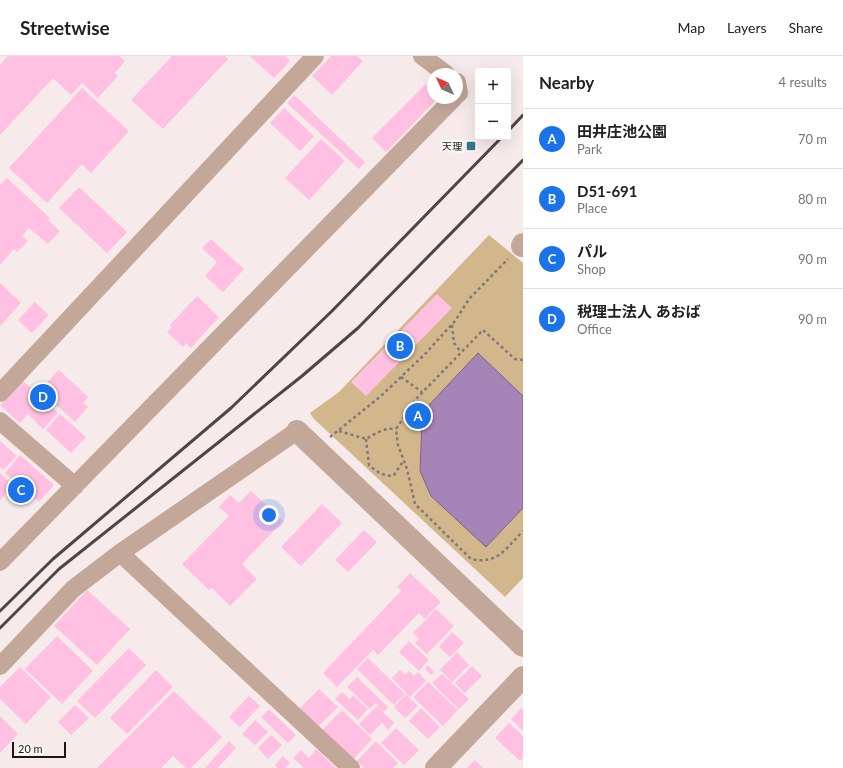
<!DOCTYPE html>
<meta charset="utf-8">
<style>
:root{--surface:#fff;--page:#f2f2f2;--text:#202124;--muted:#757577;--line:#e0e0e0;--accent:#1a73e8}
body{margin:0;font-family:Lato,"Noto Sans JP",sans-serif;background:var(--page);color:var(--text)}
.controls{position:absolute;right:12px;top:12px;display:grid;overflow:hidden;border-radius:4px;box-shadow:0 4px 16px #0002}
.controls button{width:36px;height:36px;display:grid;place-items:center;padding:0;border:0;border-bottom:1px solid var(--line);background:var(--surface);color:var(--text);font:20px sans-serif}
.compass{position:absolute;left:427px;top:12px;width:36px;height:36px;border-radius:50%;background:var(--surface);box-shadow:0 4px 16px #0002;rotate:314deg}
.scale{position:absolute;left:12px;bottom:10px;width:54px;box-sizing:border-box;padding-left:4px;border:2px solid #1b1717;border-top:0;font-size:11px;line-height:14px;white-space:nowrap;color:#1b1717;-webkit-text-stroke:3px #fffafa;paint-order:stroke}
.you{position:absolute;left:269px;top:459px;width:14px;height:14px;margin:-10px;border:3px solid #fff;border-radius:50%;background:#1a73e8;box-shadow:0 0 0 6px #1a73e833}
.badge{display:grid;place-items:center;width:26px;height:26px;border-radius:50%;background:var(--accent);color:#fff;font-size:13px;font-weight:700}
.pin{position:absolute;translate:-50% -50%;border:2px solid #fff;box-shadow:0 1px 4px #0006}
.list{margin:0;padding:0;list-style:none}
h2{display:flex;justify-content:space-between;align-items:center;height:52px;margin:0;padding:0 16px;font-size:17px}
h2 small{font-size:13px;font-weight:400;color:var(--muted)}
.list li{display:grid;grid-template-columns:26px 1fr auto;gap:12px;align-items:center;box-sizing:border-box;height:60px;padding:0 16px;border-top:1px solid var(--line)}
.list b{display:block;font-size:15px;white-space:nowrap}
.list p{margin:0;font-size:13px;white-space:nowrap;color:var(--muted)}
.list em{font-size:13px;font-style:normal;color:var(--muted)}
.map{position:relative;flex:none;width:523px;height:712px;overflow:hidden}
header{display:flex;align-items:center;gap:24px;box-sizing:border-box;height:56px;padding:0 20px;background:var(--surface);border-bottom:1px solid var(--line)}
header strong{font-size:19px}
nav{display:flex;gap:22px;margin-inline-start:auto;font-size:14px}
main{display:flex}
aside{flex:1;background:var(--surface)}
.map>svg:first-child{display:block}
.green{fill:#d1b78b}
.water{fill:#a784b7;stroke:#7d6387}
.building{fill:#ffc0e1}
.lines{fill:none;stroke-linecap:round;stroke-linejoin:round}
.path{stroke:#817979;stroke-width:2.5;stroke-dasharray:3 3;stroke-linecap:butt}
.minor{stroke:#c3a89a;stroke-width:18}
.tertiary{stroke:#c3a89a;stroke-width:22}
.rail{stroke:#4c4646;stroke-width:3}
.poi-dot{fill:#36768a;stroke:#fffafa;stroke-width:1.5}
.labels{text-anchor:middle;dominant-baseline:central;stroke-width:4;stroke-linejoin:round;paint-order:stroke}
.poi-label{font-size:10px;fill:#1b1717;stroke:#fffafa;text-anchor:end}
</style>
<header>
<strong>Streetwise</strong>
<nav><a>Map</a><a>Layers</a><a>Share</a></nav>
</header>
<main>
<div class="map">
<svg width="523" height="712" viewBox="0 0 523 712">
<rect width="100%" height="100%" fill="#f7eaea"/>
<path class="green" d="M 489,179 L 523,207 L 523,522 L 505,541 L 314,363 L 310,357 L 339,336 Z"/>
<path class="water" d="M 478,297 L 523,340 L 523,452 L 486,491 L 431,440 L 420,415 L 422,367 L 430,348 Z"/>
<path class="building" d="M 8,0 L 119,0 L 125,5 L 115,17 L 118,20 L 98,42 L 82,27 L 71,39 L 53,22 L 0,79 L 0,9 Z
M 172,0 L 225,0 L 228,3 L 163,73 L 131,44 Z
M 250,0 L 285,0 L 290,5 L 274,22 Z
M 331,0 L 357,0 L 363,5 L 332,39 L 312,20 Z
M 433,21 L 433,42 L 438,42 L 386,96 L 372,82 Z
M 82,32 L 129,75 L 91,117 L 82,108 L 47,147 L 9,112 Z
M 294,39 L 365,106 L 359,113 L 287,47 Z
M 284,52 L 314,80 L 300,95 L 270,67 Z
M 321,83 L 345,105 L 309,144 L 285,122 Z
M 7,122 L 50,162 L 48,164 L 60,175 L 48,188 L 29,172 L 22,180 L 28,185 L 17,196 L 14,193 L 0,209 L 0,129 Z
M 79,131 L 127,176 L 107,197 L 59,152 Z
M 211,183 L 244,213 L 223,236 L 205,220 L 217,206 L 202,192 Z
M 0,227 L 21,247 L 0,270 Z
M 437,238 L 452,252 L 366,340 L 351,326 Z
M 197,240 L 219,261 L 191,292 L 186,287 L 183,291 L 167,276 L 172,271 L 170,269 Z
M 35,246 L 49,259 L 32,277 L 18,264 Z
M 59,314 L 88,341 L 83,347 L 88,351 L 75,366 L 40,334 Z
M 23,325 L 58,357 L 43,373 L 28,358 L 20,367 L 0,349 Z
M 60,358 L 86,381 L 71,397 L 46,374 Z
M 0,385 L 17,400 L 3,414 L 0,411 Z
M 20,399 L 54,429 L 39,446 L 5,417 Z
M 0,417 L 13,430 L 0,444 Z
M 251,435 L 283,465 L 242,508 L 257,523 L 230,550 L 212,532 L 209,534 L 182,508 L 229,460 L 219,451 L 230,439 L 239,447 Z
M 322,448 L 342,467 L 301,510 L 281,491 Z
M 364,474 L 377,486 L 348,516 L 335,504 Z
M 410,517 L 441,546 L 425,563 L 419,557 L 378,599 L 373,594 L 337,631 L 323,617 L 402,534 L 397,531 Z
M 87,534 L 130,573 L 97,609 L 54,570 Z
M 436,553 L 454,570 L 427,598 L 415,587 L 419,583 L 413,577 Z
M 452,576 L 464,587 L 450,601 L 439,591 Z
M 57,580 L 93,615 L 62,648 L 25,613 Z
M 409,585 L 429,604 L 419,615 L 399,596 Z
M 129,592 L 146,609 L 95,662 L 77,645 Z
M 457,596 L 469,609 L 452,626 L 440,614 Z
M 368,602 L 405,638 L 394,649 L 357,613 Z
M 428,609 L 434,616 L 431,619 L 425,613 Z
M 472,610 L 482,620 L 465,637 L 455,627 Z
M 20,611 L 51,641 L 26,668 L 0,643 L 0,631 Z
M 156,614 L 173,631 L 127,678 L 110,662 Z
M 400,614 L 405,619 L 409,615 L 414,620 L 418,616 L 426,625 L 410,641 L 392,622 Z
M 442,618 L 469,643 L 459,653 L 432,627 Z
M 357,621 L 388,651 L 384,656 L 375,647 L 370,653 L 347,631 Z
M 428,626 L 458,654 L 443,670 L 413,641 Z
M 319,633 L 338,651 L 317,672 L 298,654 Z
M 174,635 L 222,681 L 191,712 L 186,712 L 173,700 L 161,712 L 97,712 Z
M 342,636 L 350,643 L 353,639 L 368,653 L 358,664 L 335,643 Z
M 406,638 L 418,650 L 405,662 L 394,651 Z
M 249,640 L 260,650 L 240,671 L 229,661 Z
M 75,649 L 89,662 L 71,679 L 58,666 Z
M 377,650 L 394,667 L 388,674 L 382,667 L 370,679 L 359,668 Z
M 523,651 L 523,675 L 511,663 Z
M 421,652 L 440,671 L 428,683 L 409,665 Z
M 269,653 L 296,679 L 288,687 L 261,661 Z
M 342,654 L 372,683 L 352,705 L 321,675 Z
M 0,660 L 18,678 L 0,697 Z
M 255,664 L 268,676 L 255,689 L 242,678 Z
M 509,667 L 523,680 L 523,702 L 520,705 L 495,682 Z
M 396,672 L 419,694 L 404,709 L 381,687 Z
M 271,679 L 282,689 L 268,703 L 258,692 Z
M 229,685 L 236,692 L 218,712 L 205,712 Z
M 376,685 L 398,707 L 393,712 L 364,712 L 357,705 Z
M 316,693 L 336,712 L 304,712 L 293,702 L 301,694 L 309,702 Z
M 283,700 L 290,707 L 285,712 L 277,712 L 275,709 Z
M 475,704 L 483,712 L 467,712 Z"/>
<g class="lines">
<path class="path" d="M 452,269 L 454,287 L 461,296
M 523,304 L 515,303 L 483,274 L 416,343 L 396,373 L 398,389 L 407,413 L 415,448 L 471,503 C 498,509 506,492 523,475
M 401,321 L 422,336
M 339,375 L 366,383 C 375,378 385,371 396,373
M 330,381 L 381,340 L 425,298 L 455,265 L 469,243 L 508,203
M 366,383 L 369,409 C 376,415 385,422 394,419 L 404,404"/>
<path class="minor" d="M 422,0 L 446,18
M 457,26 L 459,37 L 457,39
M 0,337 L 315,0
M 0,365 L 75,430
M 120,497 L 351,712
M 0,506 L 454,42
M 0,610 L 73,533 L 120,497 L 297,375"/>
<path class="tertiary" d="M 522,190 L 523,188
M 297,375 L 523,590
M 436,712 L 523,621"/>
<path class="rail" d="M 508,75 L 523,59
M 0,555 L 53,503 L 231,352 L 332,255 L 502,81
M 0,572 L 59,513 L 302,320 L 358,272 L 523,104"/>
</g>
<rect class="poi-dot" x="466" y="85" width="10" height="10" rx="2"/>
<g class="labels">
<g class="poi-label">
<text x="462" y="90">天理</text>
</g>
</g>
</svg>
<div class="controls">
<button>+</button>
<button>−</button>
</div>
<svg class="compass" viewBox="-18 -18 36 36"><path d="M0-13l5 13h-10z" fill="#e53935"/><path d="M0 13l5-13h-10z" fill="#757577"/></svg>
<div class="scale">20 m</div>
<div class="you"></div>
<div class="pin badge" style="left:418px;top:360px">A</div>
<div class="pin badge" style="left:400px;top:290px">B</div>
<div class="pin badge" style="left:21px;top:434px">C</div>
<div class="pin badge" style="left:43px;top:341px">D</div>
</div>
<aside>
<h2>Nearby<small>4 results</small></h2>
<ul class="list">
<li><span class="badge">A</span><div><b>田井庄池公園</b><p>Park</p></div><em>70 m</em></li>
<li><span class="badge">B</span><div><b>D51-691</b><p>Place</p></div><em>80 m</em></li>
<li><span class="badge">C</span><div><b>パル</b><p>Shop</p></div><em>90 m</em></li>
<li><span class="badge">D</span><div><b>税理士法人 あおば</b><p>Office</p></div><em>90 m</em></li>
</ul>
</aside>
</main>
